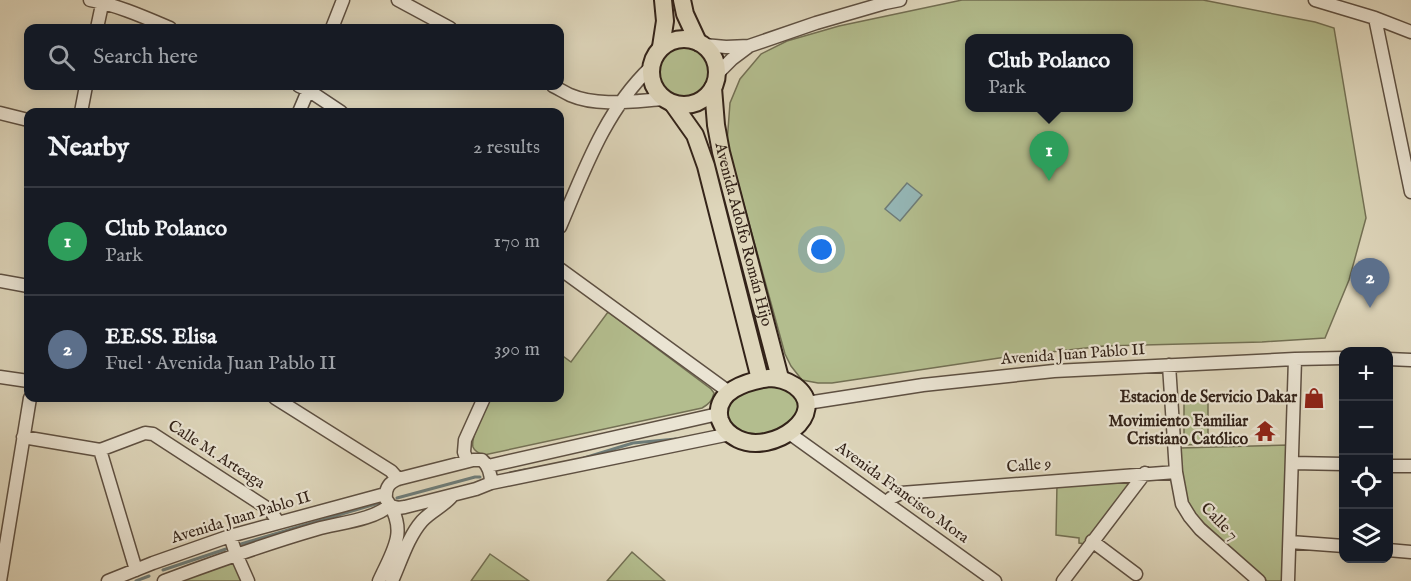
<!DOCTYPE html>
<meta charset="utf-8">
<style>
:root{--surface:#171b24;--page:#242831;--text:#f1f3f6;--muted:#9ea1a6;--line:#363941;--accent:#8c9099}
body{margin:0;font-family:"IM FELL English",serif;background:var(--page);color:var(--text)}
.controls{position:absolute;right:18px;bottom:18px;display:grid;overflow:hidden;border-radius:12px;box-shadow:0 3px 15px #0003}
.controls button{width:54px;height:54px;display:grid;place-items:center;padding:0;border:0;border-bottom:2px solid var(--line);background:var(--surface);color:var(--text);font:30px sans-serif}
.you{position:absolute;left:822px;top:250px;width:21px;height:21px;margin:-15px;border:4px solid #fff;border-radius:50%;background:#1a73e8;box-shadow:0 0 0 9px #1a73e833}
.badge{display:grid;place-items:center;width:39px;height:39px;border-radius:50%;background:var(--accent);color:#fff;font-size:20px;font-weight:700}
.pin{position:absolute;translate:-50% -50px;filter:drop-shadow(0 2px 3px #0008)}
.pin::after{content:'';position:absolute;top:32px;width:21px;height:18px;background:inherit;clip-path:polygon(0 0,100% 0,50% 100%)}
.popup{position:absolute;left:965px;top:34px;width:168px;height:78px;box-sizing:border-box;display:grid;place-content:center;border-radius:12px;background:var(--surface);filter:drop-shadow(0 2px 4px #0005);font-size:20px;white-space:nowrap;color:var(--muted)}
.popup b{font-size:22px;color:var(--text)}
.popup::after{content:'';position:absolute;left:50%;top:100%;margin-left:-12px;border:12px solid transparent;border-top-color:var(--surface)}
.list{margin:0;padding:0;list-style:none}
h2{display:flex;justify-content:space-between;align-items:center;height:78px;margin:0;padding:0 24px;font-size:26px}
h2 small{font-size:20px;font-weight:400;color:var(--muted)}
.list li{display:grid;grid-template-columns:39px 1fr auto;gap:18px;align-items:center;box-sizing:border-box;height:108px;padding:0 24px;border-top:2px solid var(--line)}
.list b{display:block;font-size:22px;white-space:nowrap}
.list p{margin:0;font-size:20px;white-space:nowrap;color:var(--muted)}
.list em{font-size:20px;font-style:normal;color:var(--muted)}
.icon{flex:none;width:33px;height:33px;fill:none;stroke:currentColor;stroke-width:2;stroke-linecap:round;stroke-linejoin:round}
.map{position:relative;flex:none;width:1411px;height:581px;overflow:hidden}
.search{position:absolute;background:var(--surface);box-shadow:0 3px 15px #0003;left:24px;top:24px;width:540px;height:66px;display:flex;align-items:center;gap:15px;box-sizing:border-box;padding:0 21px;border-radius:12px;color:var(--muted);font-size:22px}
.panel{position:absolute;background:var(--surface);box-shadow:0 3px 15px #0003;left:24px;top:108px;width:540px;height:294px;border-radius:12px}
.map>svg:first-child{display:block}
.green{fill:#b3bd8e;stroke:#737054;stroke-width:1.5;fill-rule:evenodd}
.water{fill:#95b7b7;stroke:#6e7c78;stroke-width:1.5}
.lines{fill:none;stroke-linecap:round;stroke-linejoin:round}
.stream{stroke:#6e7c78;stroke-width:3}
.minor-casing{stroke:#5e5042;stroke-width:15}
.major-casing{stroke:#332319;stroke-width:20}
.minor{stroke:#eae4d3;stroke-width:12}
.major{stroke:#ded6bb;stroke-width:16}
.labels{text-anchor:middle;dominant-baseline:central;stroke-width:4.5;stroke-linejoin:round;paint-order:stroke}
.street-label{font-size:16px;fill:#332319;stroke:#eae4d3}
.poi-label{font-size:16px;font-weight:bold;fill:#332319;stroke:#eae4d3;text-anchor:end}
</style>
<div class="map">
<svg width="1411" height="581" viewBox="0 0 1411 581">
<rect width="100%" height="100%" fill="#ded6bb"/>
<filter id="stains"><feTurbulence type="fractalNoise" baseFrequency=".00333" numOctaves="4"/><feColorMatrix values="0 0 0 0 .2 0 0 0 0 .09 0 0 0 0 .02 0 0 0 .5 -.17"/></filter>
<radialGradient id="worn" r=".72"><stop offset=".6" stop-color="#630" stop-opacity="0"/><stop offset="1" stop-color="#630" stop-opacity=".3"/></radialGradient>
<path class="green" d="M 962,0 L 1203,0 L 1315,22 L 1334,28 L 1366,218 L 1349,280 L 1325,338 L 1262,342 L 1104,346 L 1006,357 L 832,383 L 818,383 L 802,380 L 791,366 L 785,354 L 727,143 L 730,103 L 740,79 L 761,54 L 787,41 L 839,26 ZM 970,39 L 1128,39 L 1128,108 L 970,108 Z
M 686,43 C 694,44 700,49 705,56 C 724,84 683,119 663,91 C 648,70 660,45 686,43 Z
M 608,312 L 711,389 L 714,393 C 712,401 709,404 702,408 L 484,455 C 479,453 475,452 473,447 C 470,436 486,408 491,398 L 560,398 L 560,354 L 571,362 Z
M 777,384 L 796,394 L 801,410 L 788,426 L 762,435 L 744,434 L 727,424 L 726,405 L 742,390 Z
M 1184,401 L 1208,401 L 1208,444 L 1184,445 Z
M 1288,445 L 1285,581 L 1267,581 L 1195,515 L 1185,499 L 1180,448 Z
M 1123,481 L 1127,482 L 1128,486 L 1085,544 L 1079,543 L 1079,538 L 1056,535 L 1057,484 Z
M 632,552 L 665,581 L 607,581 Z
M 490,554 L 529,581 L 471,581 Z
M 233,561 L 243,581 L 176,581 Z"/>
<path class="water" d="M 907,183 L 922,195 L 900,221 L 885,209 Z"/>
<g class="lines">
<path class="stream" d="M 584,458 L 633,443 L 676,439
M 511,473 L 525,470
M 397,498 L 475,477 L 480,477
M 241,544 L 379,503
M 163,570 L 226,549
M 136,581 L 149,576"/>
<defs>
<path id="minor" d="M 90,0 C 117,5 144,17 170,28
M 398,0 L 450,28
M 1315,0 L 1375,18 L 1411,32
M 1375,18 L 1411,192
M 97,28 L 103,0
M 332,28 L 343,0
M 704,45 L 726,47 L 749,46 L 816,23 L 885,3 L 900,0
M 717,74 L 732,59 L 748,47
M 299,86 L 308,90 L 341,112
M 553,86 C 559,89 564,92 570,95 C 598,107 634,101 664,99
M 81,112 L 86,86
M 299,112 L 310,86
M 0,113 L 28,120
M 560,227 C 584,171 605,111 650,68
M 560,269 L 729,392
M 0,281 L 28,286
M 1388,359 L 1411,360
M 1169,365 L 1176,472 L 1182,504 L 1190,517 L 1200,529 L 1259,581
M 0,377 L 28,381
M 275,398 L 391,471 L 398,479
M 807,403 L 923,385 L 1054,371 L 1295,359 L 1344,358
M 789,433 L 995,581
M 23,437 L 100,450 L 145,433 L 153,434 L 270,510 L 278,522
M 100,450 L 136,570
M 467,461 L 464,452 L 465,440 L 484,398
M 1292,463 L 1344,464
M 488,466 L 718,414
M 1388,466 L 1411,466
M 491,483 L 730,434
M 887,503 L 891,498 L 901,493 L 1176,472
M 230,536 L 236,554 L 248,581
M 1092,541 L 1136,574
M 1290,542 L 1344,546
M 1388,550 L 1411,552
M 0,581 L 30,398
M 108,581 L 153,563 L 230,536 L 385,494
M 164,581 C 215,562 265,544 317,529 C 338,523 374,520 390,505
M 379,581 C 393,550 409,531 386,499 C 385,489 388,483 398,479 L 473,460 L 482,460 C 489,466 491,474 491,483 L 476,489 L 405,507 L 398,508 L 391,506
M 392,581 C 401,561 408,537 422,521 C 431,511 444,506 452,496
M 1063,581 L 1145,473
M 1288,581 L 1295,359"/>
<g id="major">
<path d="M 682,0 L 685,14 L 698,42"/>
<circle cx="684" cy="72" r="33"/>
<path d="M 661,47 L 665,21 L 663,0"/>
<path id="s1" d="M 713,88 L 716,125 L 721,152 L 780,378"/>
<path d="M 673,104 L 695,135 L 706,166 L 760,379"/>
<path d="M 769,378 C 779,378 786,380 795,386 C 832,414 772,456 738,439 C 730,435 723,429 720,420 C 712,391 748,381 769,378 Z"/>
</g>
</defs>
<use href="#minor" class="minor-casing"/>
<use href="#major" class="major-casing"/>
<use href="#minor" class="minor"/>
<use href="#major" class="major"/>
</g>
<defs>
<symbol id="shop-bare" viewBox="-9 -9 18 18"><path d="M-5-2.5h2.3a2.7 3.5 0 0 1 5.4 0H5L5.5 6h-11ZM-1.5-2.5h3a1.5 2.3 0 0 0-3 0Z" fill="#8f2418" stroke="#eae4d3" stroke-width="2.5" paint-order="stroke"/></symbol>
<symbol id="temple-bare" viewBox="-9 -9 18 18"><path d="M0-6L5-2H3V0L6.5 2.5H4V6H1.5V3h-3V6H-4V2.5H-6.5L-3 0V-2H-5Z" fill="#8f2418" stroke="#eae4d3" stroke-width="2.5" paint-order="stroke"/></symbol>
</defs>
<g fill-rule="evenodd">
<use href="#shop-bare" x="1299" y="383" width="30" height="30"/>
<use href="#temple-bare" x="1250" y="416" width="30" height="30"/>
</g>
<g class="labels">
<g class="street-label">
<text stroke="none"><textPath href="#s1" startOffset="150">Avenida Adolfo Román Hijo</textPath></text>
<text transform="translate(1073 355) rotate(-4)">Avenida Juan Pablo II</text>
<text transform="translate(216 455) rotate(33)">Calle M. Arteaga</text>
<text transform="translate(1029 466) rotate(-5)">Calle 9</text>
<text transform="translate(902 493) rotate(36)">Avenida Francisco Mora</text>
<text transform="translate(241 518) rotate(-17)">Avenida Juan Pablo II</text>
<text transform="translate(1219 522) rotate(46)">Calle 7</text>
</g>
<g class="poi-label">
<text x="1297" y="398">Estacion de Servicio Dakar</text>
<text x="1248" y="422">Movimiento Familiar<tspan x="1248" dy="18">Cristiano Católico</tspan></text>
</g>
</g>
<rect width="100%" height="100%" filter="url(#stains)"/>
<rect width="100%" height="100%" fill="url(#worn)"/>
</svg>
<div class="controls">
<button>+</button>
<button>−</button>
<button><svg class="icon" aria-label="locate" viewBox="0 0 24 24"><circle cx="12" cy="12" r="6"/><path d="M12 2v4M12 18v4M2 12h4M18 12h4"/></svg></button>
<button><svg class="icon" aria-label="layers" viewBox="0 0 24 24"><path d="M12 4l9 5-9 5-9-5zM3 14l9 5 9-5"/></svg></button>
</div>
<div class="you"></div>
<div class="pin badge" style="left:1049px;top:181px;background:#2e9e5b">1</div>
<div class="popup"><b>Club Polanco</b>Park</div>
<div class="pin badge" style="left:1370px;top:308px;background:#5c6f8a">2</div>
<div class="search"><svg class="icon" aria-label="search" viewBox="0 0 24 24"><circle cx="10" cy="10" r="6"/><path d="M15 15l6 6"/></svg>Search here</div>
<section class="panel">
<h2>Nearby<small>2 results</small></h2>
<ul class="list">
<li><span class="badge" style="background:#2e9e5b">1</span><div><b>Club Polanco</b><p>Park</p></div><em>170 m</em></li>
<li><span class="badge" style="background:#5c6f8a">2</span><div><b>EE.SS. Elisa</b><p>Fuel · Avenida Juan Pablo II</p></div><em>390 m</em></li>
</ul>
</section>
</div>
